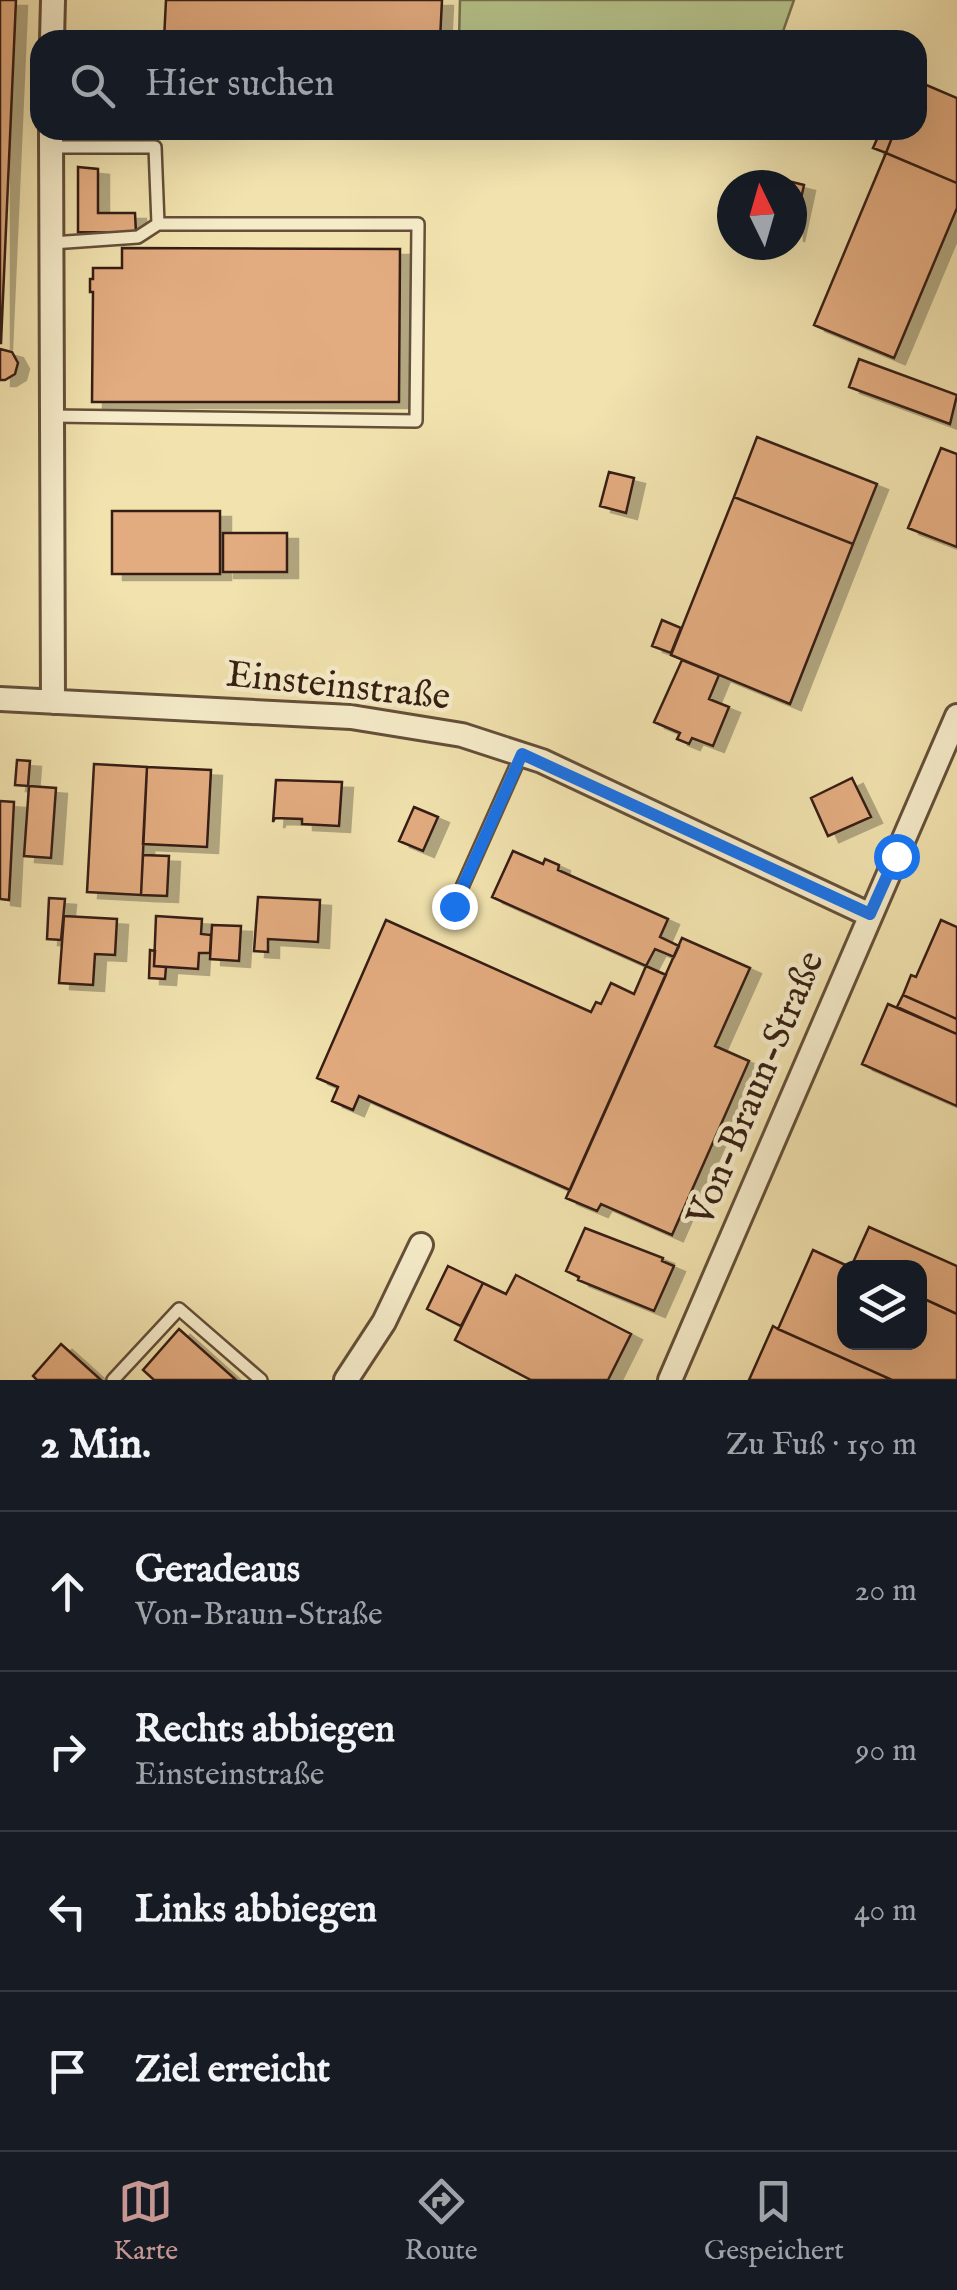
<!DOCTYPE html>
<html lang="de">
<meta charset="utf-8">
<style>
:root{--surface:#171b24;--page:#20242c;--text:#f1f3f6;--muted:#9ea1a6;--line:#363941;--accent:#c59692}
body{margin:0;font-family:"IM FELL English",serif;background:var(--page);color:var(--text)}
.controls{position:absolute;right:30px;bottom:30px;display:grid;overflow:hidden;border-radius:20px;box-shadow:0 10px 40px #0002}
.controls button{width:90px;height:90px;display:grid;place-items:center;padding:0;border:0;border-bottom:2px solid var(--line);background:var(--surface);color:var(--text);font:50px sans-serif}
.compass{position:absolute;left:717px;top:170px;width:90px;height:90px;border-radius:50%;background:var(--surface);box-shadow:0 10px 40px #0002;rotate:355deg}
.stop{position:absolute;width:30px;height:30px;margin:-22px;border:8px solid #1a73e8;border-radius:50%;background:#fff}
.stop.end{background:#1a73e8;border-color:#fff;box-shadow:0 2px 10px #0008}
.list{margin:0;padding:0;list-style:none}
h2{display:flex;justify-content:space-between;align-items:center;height:130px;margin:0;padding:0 40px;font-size:42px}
h2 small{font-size:32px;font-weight:400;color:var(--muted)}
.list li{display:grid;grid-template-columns:65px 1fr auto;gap:30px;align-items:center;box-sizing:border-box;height:160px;padding:0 40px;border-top:2px solid var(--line)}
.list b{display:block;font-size:38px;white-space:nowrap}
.list p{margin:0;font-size:32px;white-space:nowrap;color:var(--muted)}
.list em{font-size:32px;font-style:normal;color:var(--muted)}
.icon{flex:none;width:55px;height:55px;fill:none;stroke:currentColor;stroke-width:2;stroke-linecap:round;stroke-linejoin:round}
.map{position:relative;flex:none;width:957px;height:1380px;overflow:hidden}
.search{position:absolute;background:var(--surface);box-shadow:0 10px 40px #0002;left:30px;right:30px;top:30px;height:110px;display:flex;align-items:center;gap:25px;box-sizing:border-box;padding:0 35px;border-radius:30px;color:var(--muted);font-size:38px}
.sheet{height:770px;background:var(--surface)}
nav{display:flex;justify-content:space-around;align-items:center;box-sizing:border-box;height:140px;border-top:2px solid var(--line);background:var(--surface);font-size:28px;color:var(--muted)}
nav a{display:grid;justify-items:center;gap:5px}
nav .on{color:var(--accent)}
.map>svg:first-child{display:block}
.green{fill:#b7c48c;stroke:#76714f;stroke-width:2.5}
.building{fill:#e3ac80;stroke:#351e12;stroke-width:2.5;filter:url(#shadow)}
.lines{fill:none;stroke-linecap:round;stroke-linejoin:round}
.service-casing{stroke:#644f39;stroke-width:16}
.minor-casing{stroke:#644f39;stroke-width:28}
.service{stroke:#f6ecca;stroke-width:11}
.minor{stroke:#f6ecca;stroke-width:22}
.route{stroke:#1a73e8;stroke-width:12}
.labels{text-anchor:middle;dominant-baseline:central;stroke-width:9;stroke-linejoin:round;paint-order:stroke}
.street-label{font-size:38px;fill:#351e12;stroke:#f6ecca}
</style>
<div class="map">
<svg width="957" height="1380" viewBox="0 0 957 1380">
<defs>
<filter id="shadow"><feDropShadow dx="11" dy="6" stdDeviation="0" flood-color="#0004"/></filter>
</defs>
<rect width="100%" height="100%" fill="#f1e2ae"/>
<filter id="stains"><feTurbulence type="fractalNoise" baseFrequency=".002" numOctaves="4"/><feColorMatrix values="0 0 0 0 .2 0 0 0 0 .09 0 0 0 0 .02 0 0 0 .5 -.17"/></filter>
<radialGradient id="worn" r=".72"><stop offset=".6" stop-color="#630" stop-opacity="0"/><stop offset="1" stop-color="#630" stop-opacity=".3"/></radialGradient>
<path class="green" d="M 460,0 L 794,0 L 780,40 L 459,40 Z"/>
<path class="building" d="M 0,0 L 16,0 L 1,343 L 0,343 Z
M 166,0 L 442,0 L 440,40 L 164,40 Z
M 917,81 L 957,98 L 957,183 L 886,153 L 895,130 L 917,130 Z
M 881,130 L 895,130 L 886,153 L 873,148 Z
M 886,153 L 957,183 L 957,208 L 894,358 L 814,325 Z
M 78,167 L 98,169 L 98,213 L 135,213 L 136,233 L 78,232 Z
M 780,179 L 804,185 L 793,236 L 792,185 L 779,185 Z
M 122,248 L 400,249 L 399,402 L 92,402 L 93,292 L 90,292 L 90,279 L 93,279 L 93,268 L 122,268 Z
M 0,349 L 12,352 L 18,363 L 15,374 L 5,380 L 0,380 Z
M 859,359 L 957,395 L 950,424 L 849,387 Z
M 757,437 L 877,484 L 853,544 L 734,497 Z
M 941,448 L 957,454 L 957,547 L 908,528 Z
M 609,472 L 634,478 L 626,513 L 600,506 Z
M 734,497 L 853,544 L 790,704 L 671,655 Z
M 112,511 L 220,511 L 220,574 L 112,574 Z
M 223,533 L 287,533 L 287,572 L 223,572 Z
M 662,620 L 681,628 L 671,653 L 652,646 Z
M 682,660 L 719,675 L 709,699 L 729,707 L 713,746 L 692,738 L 689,744 L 677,739 L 680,733 L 654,722 Z
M 17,760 L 30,761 L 28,786 L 15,785 Z
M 94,764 L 147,767 L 141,895 L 87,892 Z
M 147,767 L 211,770 L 207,847 L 143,844 Z
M 852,778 L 871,817 L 828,836 L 811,798 Z
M 276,780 L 342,782 L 339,826 L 302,824 L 302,819 L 275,818 L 273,822 Z
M 29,786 L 56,788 L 51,858 L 24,856 Z
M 0,801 L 14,802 L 9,900 L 0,899 Z
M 414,807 L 438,817 L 423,851 L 399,841 Z
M 513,851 L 543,864 L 545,859 L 559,865 L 558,870 L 668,919 L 660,937 L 679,946 L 674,957 L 655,949 L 646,966 L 492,897 Z
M 143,855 L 169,856 L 167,896 L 141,895 Z
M 258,897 L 320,900 L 318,942 L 268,939 L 268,952 L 254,951 Z
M 49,898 L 65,899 L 61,940 L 47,939 Z
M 64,916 L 117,919 L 115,955 L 95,954 L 93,985 L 59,983 Z
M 156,916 L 202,919 L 201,934 L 211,935 L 210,953 L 199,953 L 198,969 L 154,966 Z
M 386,920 L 591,1012 L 596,1002 L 601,1004 L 611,983 L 634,994 L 646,966 L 666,975 L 570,1190 L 359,1096 L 353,1110 L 332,1101 L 338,1087 L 317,1078 Z
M 941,920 L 957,927 L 957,1019 L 903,995 L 911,975 L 916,977 Z
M 212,925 L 241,926 L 239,961 L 210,959 Z
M 682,938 L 750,968 L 715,1046 L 749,1061 L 672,1235 L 601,1204 L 597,1211 L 566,1198 Z
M 150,950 L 155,951 L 154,966 L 166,967 L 165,979 L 149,978 Z
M 903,995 L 957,1019 L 957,1034 L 897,1007 Z
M 888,1004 L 957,1034 L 957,1106 L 862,1064 Z
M 869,1227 L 957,1266 L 957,1314 L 920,1297 L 920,1268 L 851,1267 Z
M 585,1228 L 663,1258 L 662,1261 L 674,1266 L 654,1311 L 578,1280 L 579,1277 L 566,1271 Z
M 813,1250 L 852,1268 L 844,1268 L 844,1342 L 920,1342 L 920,1297 L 957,1314 L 957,1380 L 892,1380 L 778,1329 Z
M 448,1266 L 483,1283 L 461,1326 L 427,1309 Z
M 516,1275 L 631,1334 L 608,1380 L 531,1380 L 455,1340 L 483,1283 L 506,1294 Z
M 773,1326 L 778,1329 L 892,1380 L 749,1380 Z
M 179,1329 L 236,1380 L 154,1380 L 143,1370 Z
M 61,1344 L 101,1380 L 37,1380 L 33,1376 Z"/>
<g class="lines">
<defs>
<path id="service" d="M 52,147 L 155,147 L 158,224
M 52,243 L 138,237 L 158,224 L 418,224 L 416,421 L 52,416
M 454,905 L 521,755
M 113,1380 L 179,1309 L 261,1380"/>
<path id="minor" d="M 52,40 L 53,0
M 51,130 L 53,702
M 0,699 L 351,717 L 462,735 L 542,761 L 870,915
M 346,1380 L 384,1322 L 421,1245
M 670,1380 L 957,716"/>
</defs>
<use href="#service" class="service-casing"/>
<use href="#minor" class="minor-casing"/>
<use href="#service" class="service"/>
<use href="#minor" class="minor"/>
</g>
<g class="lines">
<path class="route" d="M 454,906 L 522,754 L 870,914 L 896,856"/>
</g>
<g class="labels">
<g class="street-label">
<text transform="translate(338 687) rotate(6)">Einsteinstraße</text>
<text transform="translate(757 1089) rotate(-67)">Von-Braun-Straße</text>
</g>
</g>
<rect width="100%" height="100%" filter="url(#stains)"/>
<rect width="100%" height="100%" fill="url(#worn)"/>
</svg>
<div class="controls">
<button><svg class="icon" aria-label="layers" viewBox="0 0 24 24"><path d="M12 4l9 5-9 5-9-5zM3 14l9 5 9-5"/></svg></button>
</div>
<svg class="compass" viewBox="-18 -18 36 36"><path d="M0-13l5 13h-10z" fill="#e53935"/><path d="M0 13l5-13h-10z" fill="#9ea1a6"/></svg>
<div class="stop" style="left:896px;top:856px"></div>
<div class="stop end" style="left:454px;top:906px"></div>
<div class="search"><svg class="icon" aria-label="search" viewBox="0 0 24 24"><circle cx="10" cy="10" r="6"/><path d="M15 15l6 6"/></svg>Hier suchen</div>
</div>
<section class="sheet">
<h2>2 Min.<small>Zu Fuß · 150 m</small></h2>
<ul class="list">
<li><svg class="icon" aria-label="ahead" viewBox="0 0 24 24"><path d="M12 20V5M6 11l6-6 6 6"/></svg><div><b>Geradeaus</b><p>Von-Braun-Straße</p></div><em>20 m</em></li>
<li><svg class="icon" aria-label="right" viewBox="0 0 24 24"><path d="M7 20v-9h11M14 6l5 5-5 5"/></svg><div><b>Rechts abbiegen</b><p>Einsteinstraße</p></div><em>90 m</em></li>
<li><svg class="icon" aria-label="left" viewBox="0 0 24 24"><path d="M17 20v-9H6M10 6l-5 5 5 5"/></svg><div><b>Links abbiegen</b></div><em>40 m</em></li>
<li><svg class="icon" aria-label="arrive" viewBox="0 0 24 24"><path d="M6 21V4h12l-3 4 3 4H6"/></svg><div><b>Ziel erreicht</b></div></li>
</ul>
</section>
<nav>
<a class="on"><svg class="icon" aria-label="map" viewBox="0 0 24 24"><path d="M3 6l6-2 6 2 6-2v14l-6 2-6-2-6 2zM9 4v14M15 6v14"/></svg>Karte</a>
<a><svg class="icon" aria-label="directions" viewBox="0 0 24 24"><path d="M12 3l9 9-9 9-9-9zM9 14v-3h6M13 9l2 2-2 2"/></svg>Route</a>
<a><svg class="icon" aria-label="saved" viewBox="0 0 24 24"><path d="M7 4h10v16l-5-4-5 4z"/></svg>Gespeichert</a>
</nav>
